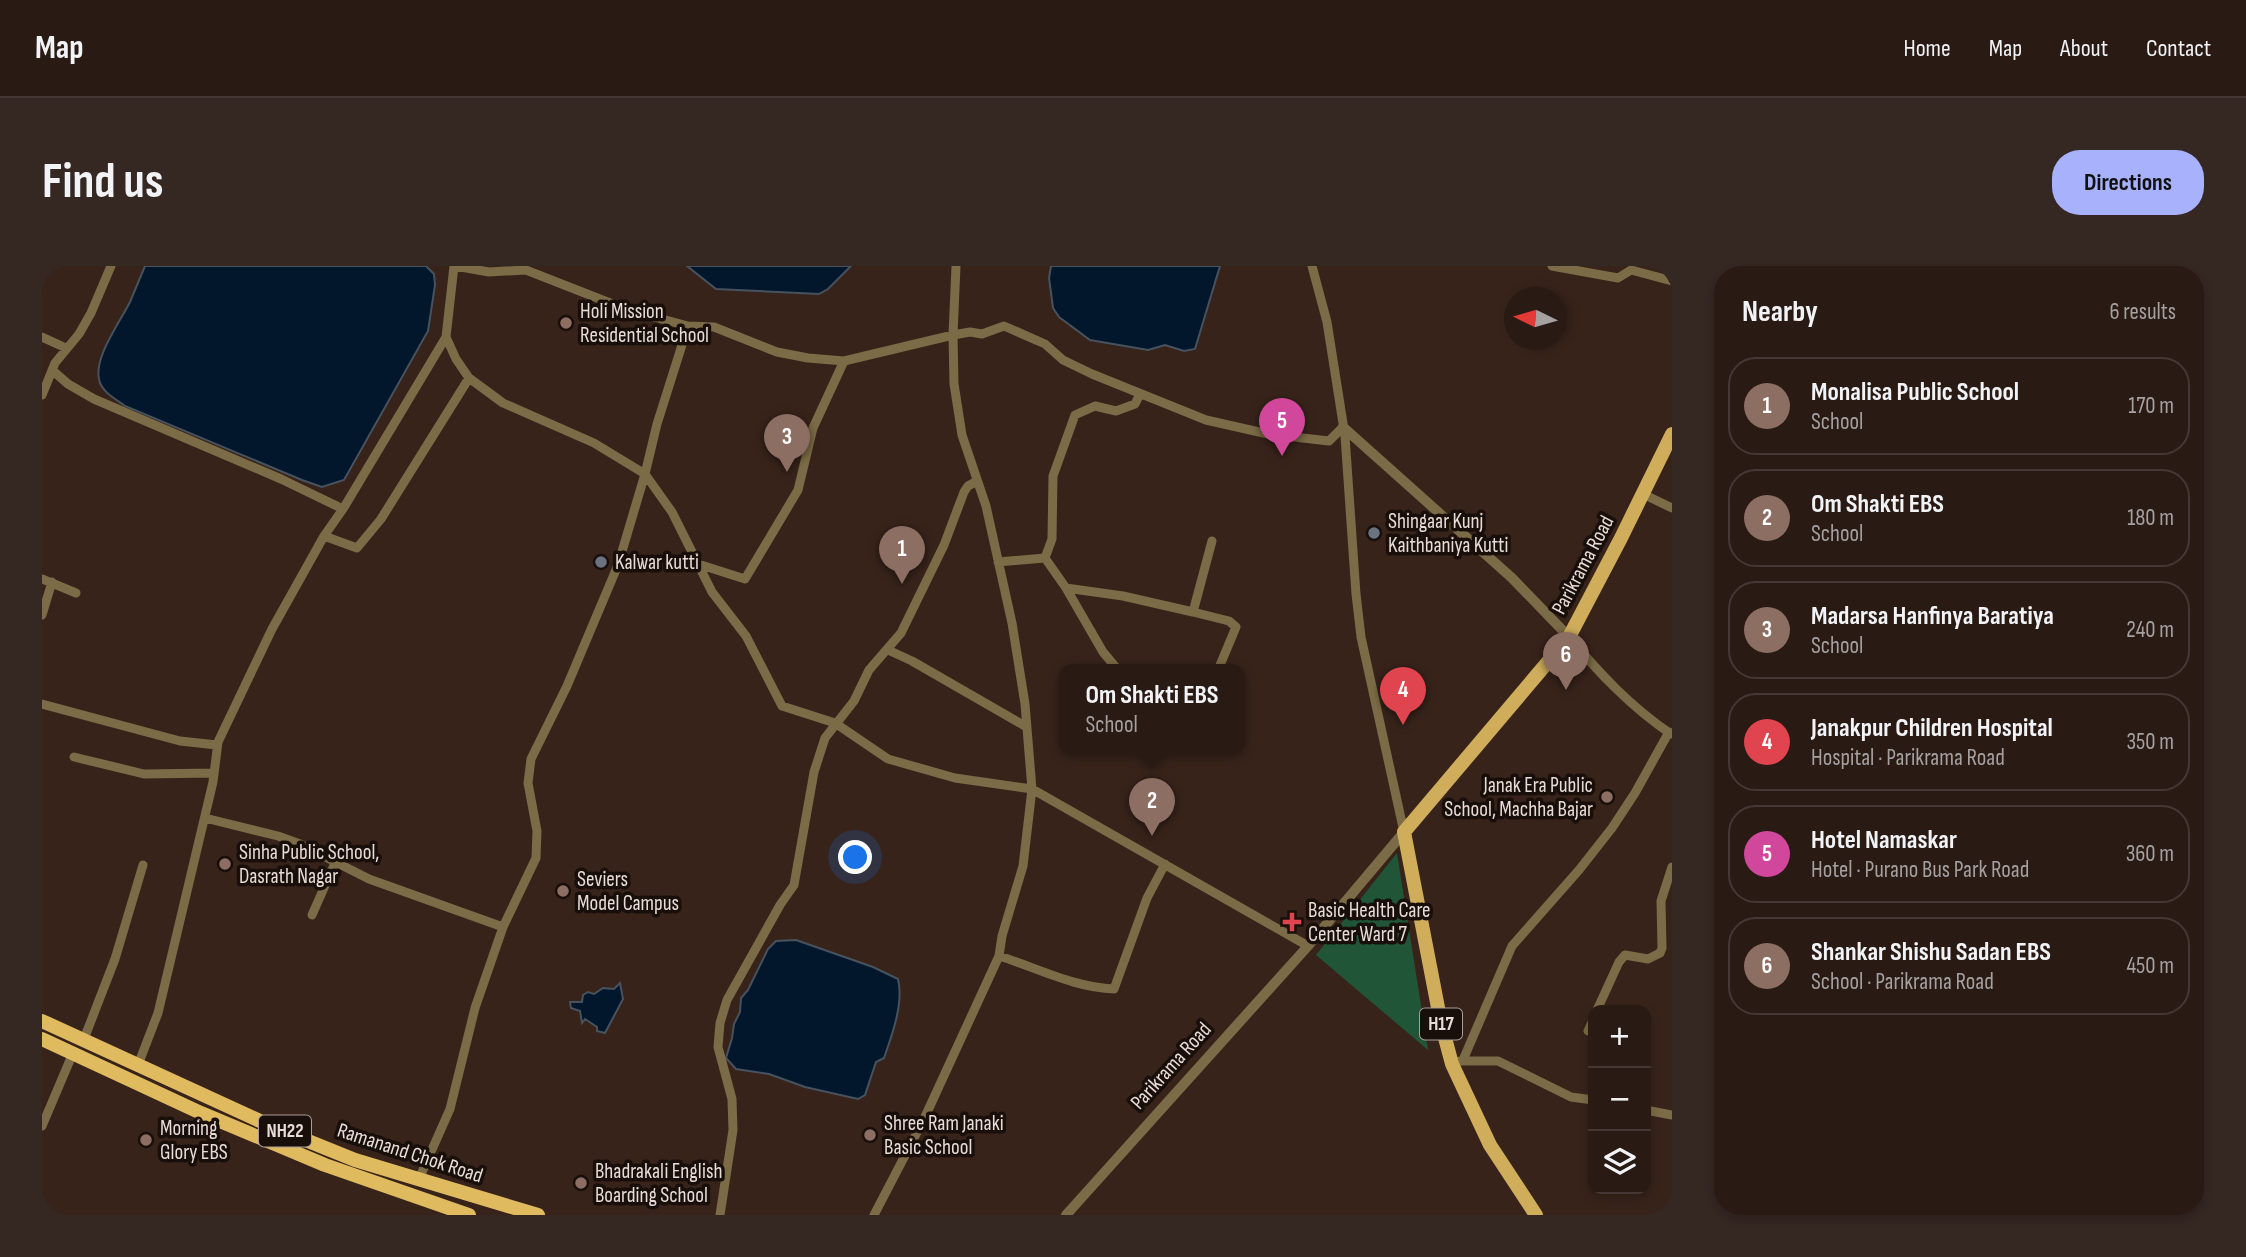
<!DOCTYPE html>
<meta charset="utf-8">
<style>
:root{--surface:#291a14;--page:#352722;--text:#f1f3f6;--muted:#a5a1a0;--line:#453834;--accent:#a7b1fc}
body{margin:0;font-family:"Sofia Sans Condensed",sans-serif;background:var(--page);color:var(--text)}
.controls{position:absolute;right:21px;bottom:21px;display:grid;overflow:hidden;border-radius:14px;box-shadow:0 4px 10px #0003}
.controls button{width:63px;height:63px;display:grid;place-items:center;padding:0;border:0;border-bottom:2px solid var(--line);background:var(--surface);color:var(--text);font:35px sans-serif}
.compass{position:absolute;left:1462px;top:21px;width:63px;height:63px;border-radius:50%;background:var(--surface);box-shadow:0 4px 10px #0003;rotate:275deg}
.you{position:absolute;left:814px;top:592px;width:24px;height:24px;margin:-18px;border:5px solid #fff;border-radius:50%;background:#1a73e8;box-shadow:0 0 0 10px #1a73e833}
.badge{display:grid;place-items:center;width:46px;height:46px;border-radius:50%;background:var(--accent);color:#fff;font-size:23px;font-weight:700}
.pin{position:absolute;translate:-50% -58px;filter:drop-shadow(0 2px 4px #0008)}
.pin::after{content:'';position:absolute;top:37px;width:24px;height:21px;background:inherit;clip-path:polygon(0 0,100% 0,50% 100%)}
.popup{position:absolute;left:1017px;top:398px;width:186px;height:91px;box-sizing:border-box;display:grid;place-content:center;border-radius:14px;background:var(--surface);filter:drop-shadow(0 2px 5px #0005);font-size:23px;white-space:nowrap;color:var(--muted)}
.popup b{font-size:26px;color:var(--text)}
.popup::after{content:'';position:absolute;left:50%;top:100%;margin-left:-14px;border:14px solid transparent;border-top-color:var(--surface)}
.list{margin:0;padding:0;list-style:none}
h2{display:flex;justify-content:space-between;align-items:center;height:91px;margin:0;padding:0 28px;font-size:30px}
h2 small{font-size:23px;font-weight:400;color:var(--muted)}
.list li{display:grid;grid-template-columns:46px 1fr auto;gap:21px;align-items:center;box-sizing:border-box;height:98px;margin:0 14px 14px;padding:0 14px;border:2px solid var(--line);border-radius:28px}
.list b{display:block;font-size:26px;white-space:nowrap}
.list p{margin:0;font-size:23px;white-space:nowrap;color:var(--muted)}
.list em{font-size:23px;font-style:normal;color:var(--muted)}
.icon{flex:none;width:38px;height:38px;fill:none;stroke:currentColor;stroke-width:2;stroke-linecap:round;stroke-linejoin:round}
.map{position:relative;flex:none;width:1630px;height:949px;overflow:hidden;border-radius:28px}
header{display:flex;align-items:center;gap:42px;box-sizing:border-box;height:98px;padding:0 35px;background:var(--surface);border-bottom:2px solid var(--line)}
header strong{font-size:33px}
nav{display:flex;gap:38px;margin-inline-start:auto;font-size:24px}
.intro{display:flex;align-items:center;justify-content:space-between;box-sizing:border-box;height:168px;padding:0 42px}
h1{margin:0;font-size:49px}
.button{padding:18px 32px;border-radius:28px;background:var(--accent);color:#111;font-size:24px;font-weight:700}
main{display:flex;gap:42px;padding:0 42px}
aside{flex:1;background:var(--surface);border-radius:28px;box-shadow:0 4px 10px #0003}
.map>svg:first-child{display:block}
.green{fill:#205637}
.water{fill:#02172c;stroke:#47525f;stroke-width:2}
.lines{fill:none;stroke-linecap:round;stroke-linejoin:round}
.minor{stroke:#7b6b46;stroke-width:9}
.tertiary{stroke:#7b6b46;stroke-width:10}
.primary{stroke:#cfad5b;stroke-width:14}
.trunk{stroke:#e0ba5f;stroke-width:14}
.education-dot{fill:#8d6e63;stroke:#180f0b;stroke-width:2.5}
.worship-dot{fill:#6b7280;stroke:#180f0b;stroke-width:2.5}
.health-dot{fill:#e0444e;stroke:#180f0b;stroke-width:2.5}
.labels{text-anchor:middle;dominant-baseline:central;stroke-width:7;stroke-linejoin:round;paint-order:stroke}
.shield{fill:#180f0b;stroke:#aa9e98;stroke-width:2}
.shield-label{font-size:19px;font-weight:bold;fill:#e9dbd5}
.poi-label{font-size:21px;fill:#e9dbd5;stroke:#180f0b;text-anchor:start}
.street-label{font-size:21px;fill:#e9dbd5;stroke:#180f0b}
</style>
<header>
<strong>Map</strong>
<nav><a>Home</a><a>Map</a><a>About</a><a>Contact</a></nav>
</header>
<div class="intro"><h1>Find us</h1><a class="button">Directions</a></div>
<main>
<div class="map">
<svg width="1630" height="949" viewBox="0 0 1630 949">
<rect width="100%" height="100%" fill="#37231a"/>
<path class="green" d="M 1355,587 L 1386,784 L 1274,689 Z"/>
<path class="water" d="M 103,0 L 384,0 L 392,8 L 393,19 L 386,65 L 302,214 L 280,221 L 260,214 L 83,140 C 74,133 59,126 57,113 C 52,91 78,56 88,36 C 93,24 98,12 103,0 Z
M 645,0 L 809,0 L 786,23 L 777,28 L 674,23 Z
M 1009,0 L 1178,0 L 1153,83 L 1142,85 L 1123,79 L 1106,84 L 1048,74 L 1017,51 L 1011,42 L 1007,12 Z
M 754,674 L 831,701 L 856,713 C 862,737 850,769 842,792 L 834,796 L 823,829 L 816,833 L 763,821 L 727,808 L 694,803 L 684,792 L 690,772 L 692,758 L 698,746 L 699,732 L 706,724 L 726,683 L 734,675 Z
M 578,717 L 581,733 L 563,767 L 555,765 L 555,761 L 543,753 L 540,757 L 538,745 L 529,742 L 528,736 L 540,736 L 541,729 L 546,726 L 552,728 L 561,722 L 572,723 Z"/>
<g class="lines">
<path class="minor" d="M 413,0 L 447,6 L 484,4 L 586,44 L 646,60 L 672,61 L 735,86 L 766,92 L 802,95 L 911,69 L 928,66 L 940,68 L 962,60 L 1003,78 L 1021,94 L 1050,108 L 1164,154 L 1226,168 L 1287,175 L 1301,161
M 1270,0 L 1285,56 L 1303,170 L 1314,328 L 1319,371 L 1362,566
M 1510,0 L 1576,12 L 1589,4 L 1630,15
M 0,71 L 24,82
M 404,71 L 414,93 L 427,112 L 461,137 L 552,177 L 603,208 L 630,246 L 670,326 L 704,370 L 740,440 L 793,457 L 846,493 L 913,512 L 990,523 L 1266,680
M 10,104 L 26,118 L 52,133 L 239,213 L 301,243
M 0,129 L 13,97 L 37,68 L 49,47 L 69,0
M 1601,228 L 1630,242
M 282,270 L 315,282 L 339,253 L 427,112
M 1003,292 L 1010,273 L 1011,210 L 1033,149 L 1053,140 L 1074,145 L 1093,138 L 1098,128
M 956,296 L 1003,292 L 1024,322 L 1081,330 L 1151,346 L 1170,275
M 656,298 L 703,313 L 756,224 L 771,162 L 802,95
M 0,313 L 34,327
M 1024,322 L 1061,386 L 1076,404
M 1151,346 L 1187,355 L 1194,361 L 1176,404
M 0,349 L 10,316
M 1527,371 C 1557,407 1589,441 1629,468
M 846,384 L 870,395 L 983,460
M 0,438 L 138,475 L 175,479
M 32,491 L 102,508 L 172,507
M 163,552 L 236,570 L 258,578 L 327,613 L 461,661 L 494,592 L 495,565 L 486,517 L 489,493 L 525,420 L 576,299 L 603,208 L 615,158 L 646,60
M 270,649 L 293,597
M 957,690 C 993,701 1033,722 1072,723 L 1105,632 L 1123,598
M 1555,744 L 1577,696 L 1583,689 L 1606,693 L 1618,687 L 1620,682 L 1619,635 L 1630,601
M 1546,765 L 1551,754
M 42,773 L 73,693 L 101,599
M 1421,794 L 1470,680 L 1537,604 L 1570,562 L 1593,527 L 1627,466
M 1418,795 L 1456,795 L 1529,831 L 1551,834
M 96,799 L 116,747 L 171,516 L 176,476 L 230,363 L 282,270 L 301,243 L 404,71 L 412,0
M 1604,844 L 1630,849
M 0,860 L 31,787
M 377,913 L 408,843 L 433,742 L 461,661
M 678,949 L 691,864 L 690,833 L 676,781 L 678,757 L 685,734 L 738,639 L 752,619 L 772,506 L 783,472 L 812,435 L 827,404 L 859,367 L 902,279 L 922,226 L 926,220 L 935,215
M 832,949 L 882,853 L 957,690 L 960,670 L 981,600 L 990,523 L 983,438 L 970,357 L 944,240 L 920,169 L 912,118 L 911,69 L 914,0"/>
<path class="tertiary" d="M 1301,161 L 1470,312 L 1527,371
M 1024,949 L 1266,680 L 1362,566"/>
<path class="primary" d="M 1494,949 L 1448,879 L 1410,798 L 1399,757 L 1362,566 L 1527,371 L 1579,272 L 1630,168"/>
<path class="trunk" d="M 0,755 L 229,860 L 313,894 L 496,949
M 0,773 L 159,847 L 283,899 L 427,949"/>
</g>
<g class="education-dot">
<circle cx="524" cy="57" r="7"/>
<circle cx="1565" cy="531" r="7"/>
<circle cx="183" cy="598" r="7"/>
<circle cx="521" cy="625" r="7"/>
<circle cx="828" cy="869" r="7"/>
<circle cx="104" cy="874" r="7"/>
<circle cx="539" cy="917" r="7"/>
</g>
<g class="worship-dot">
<circle cx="1332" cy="267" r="7"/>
<circle cx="559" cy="296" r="7"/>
</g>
<path class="health-dot" d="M1246.5 645.5h7v7h7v7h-7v7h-7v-7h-7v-7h7z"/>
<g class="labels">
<g class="shield">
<rect x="1378" y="742.5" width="42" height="31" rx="5"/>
<rect x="217" y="849.5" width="52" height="31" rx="5"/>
</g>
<g class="shield-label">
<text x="1399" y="758">H17</text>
<text x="243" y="865">NH22</text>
</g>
<g class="poi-label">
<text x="538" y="45">Holi Mission<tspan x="538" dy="24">Residential School</tspan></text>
<text x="1346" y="255">Shingaar Kunj<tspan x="1346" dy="24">Kaithbaniya Kutti</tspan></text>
<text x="573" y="296">Kalwar kutti</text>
<text x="1551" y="519" text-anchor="end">Janak Era Public<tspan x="1551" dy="24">School, Machha Bajar</tspan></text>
<text x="197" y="586">Sinha Public School,<tspan x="197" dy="24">Dasrath Nagar</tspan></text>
<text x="535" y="613">Seviers<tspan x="535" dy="24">Model Campus</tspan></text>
<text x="1266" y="644">Basic Health Care<tspan x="1266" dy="24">Center Ward 7</tspan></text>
<text x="842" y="857">Shree Ram Janaki<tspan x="842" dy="24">Basic School</tspan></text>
<text x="118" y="862">Morning<tspan x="118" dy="24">Glory EBS</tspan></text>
<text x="553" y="905">Bhadrakali English<tspan x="553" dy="24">Boarding School</tspan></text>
</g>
<g class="street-label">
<text transform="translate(1541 299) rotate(-62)">Parikrama Road</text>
<text transform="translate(1129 800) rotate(-48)">Parikrama Road</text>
<text transform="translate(368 887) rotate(18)">Ramanand Chok Road</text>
</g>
</g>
</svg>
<div class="controls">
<button>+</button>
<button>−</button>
<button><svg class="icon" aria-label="layers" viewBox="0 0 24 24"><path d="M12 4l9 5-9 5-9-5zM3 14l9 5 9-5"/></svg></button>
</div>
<svg class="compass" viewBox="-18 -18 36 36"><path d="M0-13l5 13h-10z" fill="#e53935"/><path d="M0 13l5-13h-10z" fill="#a5a1a0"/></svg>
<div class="you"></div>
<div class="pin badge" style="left:860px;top:318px;background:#8d6e63">1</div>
<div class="pin badge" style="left:1110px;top:570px;background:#8d6e63">2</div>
<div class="popup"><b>Om Shakti EBS</b>School</div>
<div class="pin badge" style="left:745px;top:206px;background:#8d6e63">3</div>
<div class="pin badge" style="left:1361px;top:459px;background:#e0444e">4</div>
<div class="pin badge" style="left:1240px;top:190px;background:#d1479c">5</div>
<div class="pin badge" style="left:1524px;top:424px;background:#8d6e63">6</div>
</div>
<aside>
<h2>Nearby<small>6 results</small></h2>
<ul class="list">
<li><span class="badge" style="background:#8d6e63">1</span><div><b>Monalisa Public School</b><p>School</p></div><em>170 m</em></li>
<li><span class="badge" style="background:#8d6e63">2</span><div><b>Om Shakti EBS</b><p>School</p></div><em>180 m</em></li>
<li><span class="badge" style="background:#8d6e63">3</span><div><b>Madarsa Hanfinya Baratiya</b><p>School</p></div><em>240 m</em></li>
<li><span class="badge" style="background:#e0444e">4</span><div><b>Janakpur Children Hospital</b><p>Hospital · Parikrama Road</p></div><em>350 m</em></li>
<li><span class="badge" style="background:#d1479c">5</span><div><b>Hotel Namaskar</b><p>Hotel · Purano Bus Park Road</p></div><em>360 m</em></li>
<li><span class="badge" style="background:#8d6e63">6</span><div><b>Shankar Shishu Sadan EBS</b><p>School · Parikrama Road</p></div><em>450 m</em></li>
</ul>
</aside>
</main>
